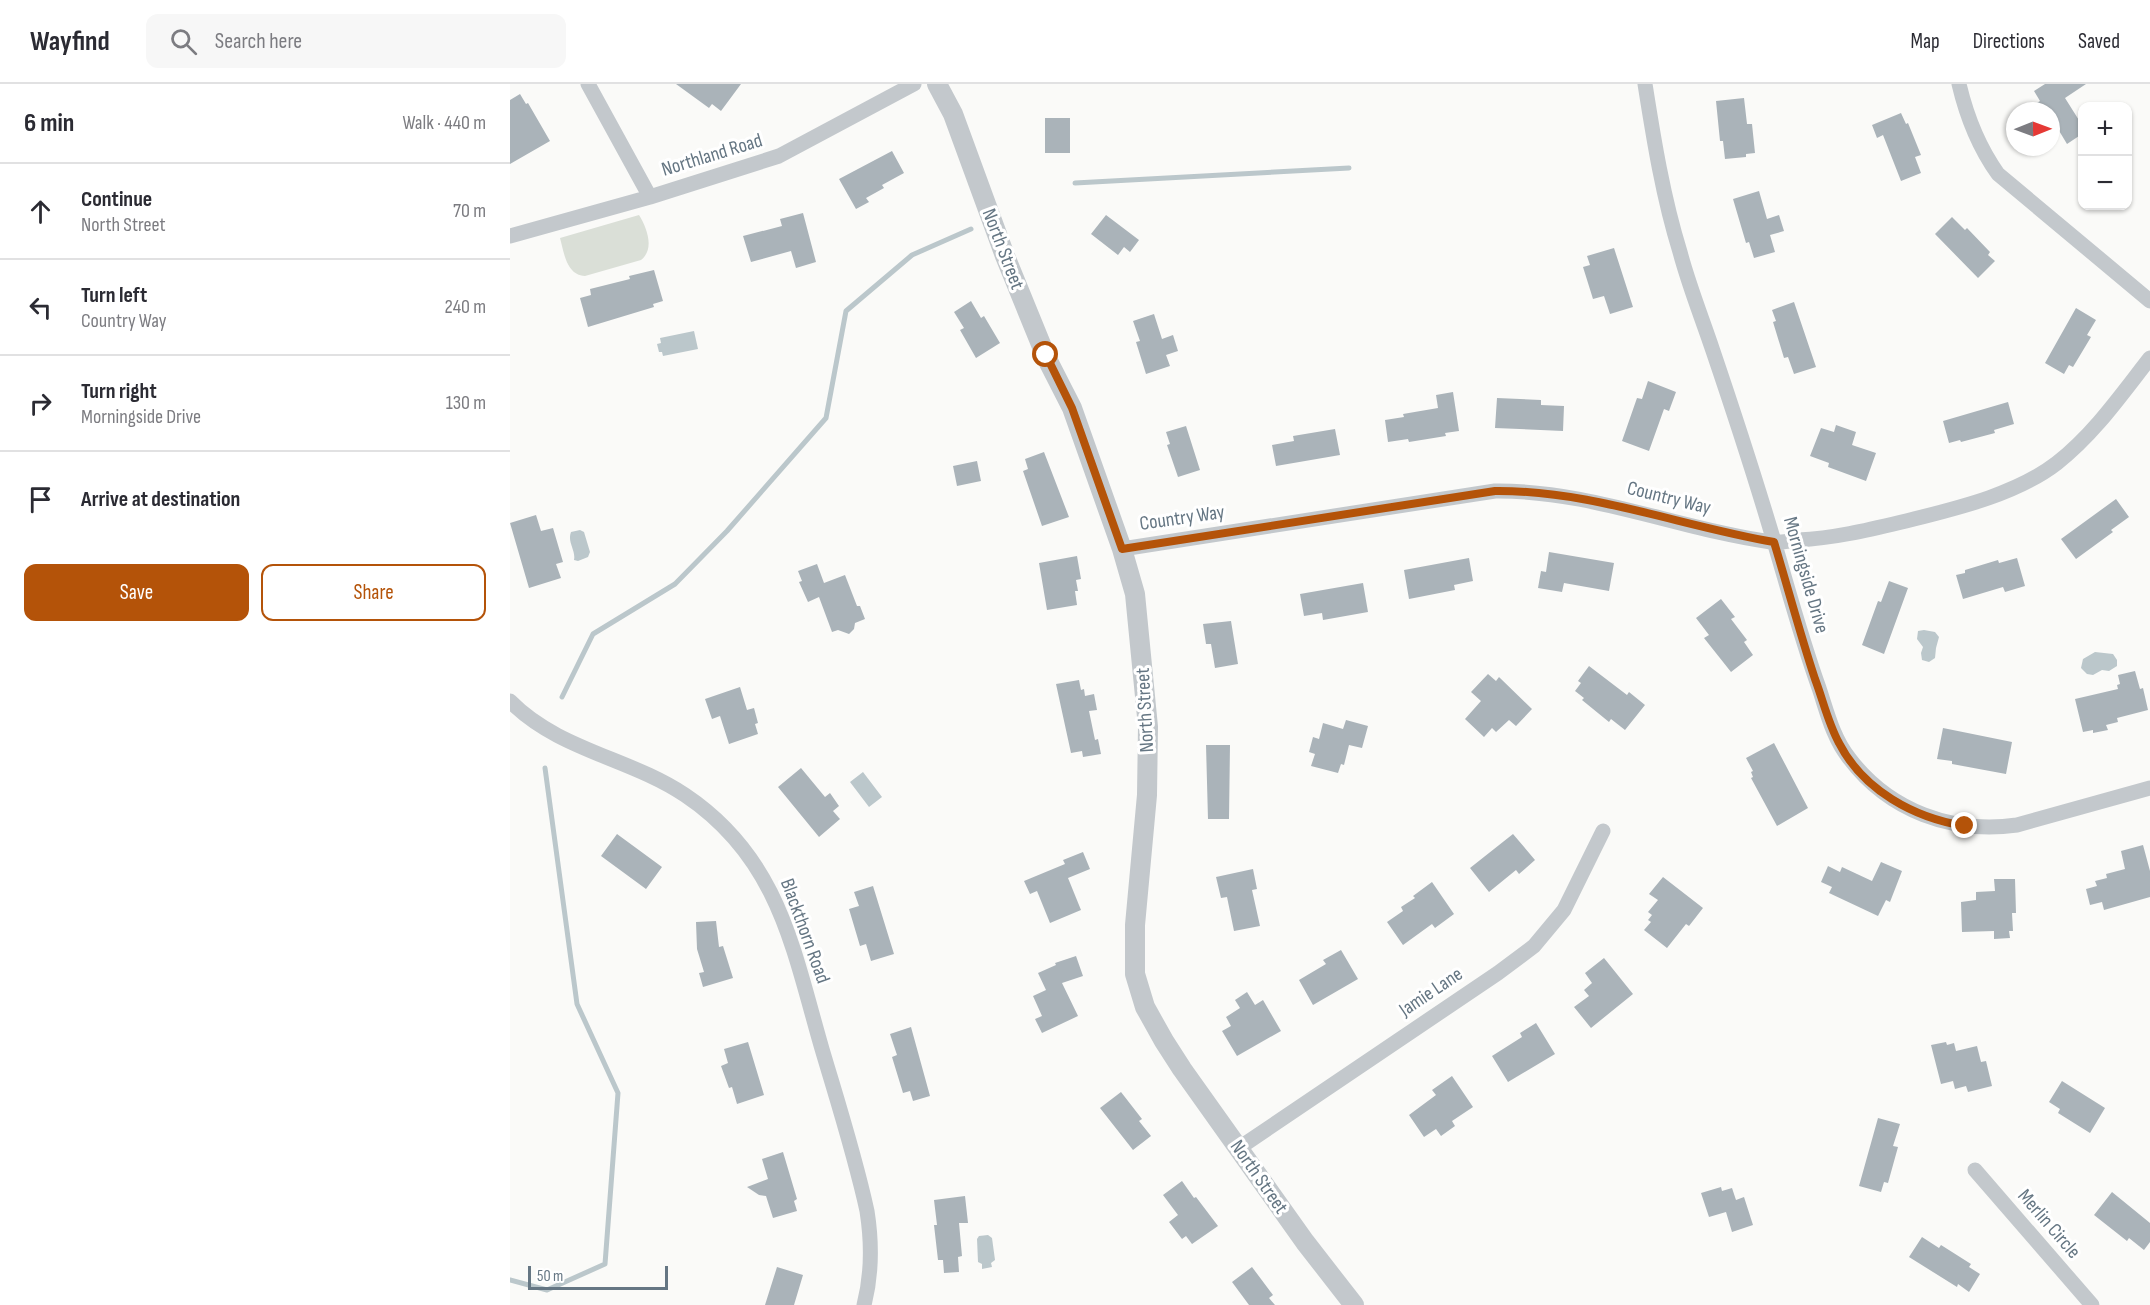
<!DOCTYPE html>
<meta charset="utf-8">
<style>
:root{--surface:#fff;--page:#f7f7f7;--text:#2b2b33;--muted:#7c7c81;--line:#e1e1e2;--accent:#b45309}
body{margin:0;font-family:"Sofia Sans Condensed",sans-serif;background:var(--page);color:var(--text)}
.controls{position:absolute;right:18px;top:18px;display:grid;overflow:hidden;border-radius:12px;box-shadow:0 2px 4px #0004}
.controls button{width:54px;height:54px;display:grid;place-items:center;padding:0;border:0;border-bottom:2px solid var(--line);background:var(--surface);color:var(--text);font:30px sans-serif}
.compass{position:absolute;left:1496px;top:18px;width:54px;height:54px;border-radius:50%;background:var(--surface);box-shadow:0 2px 4px #0004;rotate:89deg}
.scale{position:absolute;left:18px;bottom:15px;width:140px;box-sizing:border-box;padding-left:6px;border:3px solid #657683;border-top:0;font-size:16px;line-height:21px;white-space:nowrap;color:#657683;-webkit-text-stroke:4px #fff;paint-order:stroke}
.stop{position:absolute;width:18px;height:18px;margin:-14px;border:4px solid #b45309;border-radius:50%;background:#fff}
.stop.end{background:#b45309;border-color:#fff;box-shadow:0 2px 6px #0008}
.list{margin:0;padding:0;list-style:none}
h2{display:flex;justify-content:space-between;align-items:center;height:78px;margin:0;padding:0 24px;font-size:26px}
h2 small{font-size:20px;font-weight:400;color:var(--muted)}
.list li{display:grid;grid-template-columns:39px 1fr auto;gap:18px;align-items:center;box-sizing:border-box;height:96px;padding:0 24px;border-top:2px solid var(--line)}
.list b{display:block;font-size:22px;white-space:nowrap}
.list p{margin:0;font-size:20px;white-space:nowrap;color:var(--muted)}
.list em{font-size:20px;font-style:normal;color:var(--muted)}
.actions{display:flex;gap:12px;padding:18px 24px}
.actions a{flex:1;padding:14px 0;border:2px solid var(--accent);border-radius:12px;text-align:center;font-size:21px;color:var(--accent)}
.actions .main{background:var(--accent);color:#fff}
.icon{flex:none;width:33px;height:33px;fill:none;stroke:currentColor;stroke-width:2;stroke-linecap:round;stroke-linejoin:round}
.map{position:relative;flex:none;width:1640px;height:1221px;overflow:hidden}
header{display:flex;align-items:center;gap:36px;box-sizing:border-box;height:84px;padding:0 30px;background:var(--surface);border-bottom:2px solid var(--line)}
header strong{font-size:28px}
nav{display:flex;gap:33px;margin-inline-start:auto;font-size:21px}
.search{width:420px;height:54px;background:var(--page);display:flex;align-items:center;gap:15px;box-sizing:border-box;padding:0 21px;border-radius:12px;color:var(--muted);font-size:22px}
main{display:flex}
aside{flex:1;background:var(--surface)}
.map>svg:first-child{display:block}
.green{fill:#dadfd7}
.water{fill:#bbc7cb}
.lines{fill:none;stroke-linecap:round;stroke-linejoin:round}
.stream{stroke:#bbc7cb;stroke-width:5}
.building{fill:#aab3b9}
.minor{stroke:#c3c8cc;stroke-width:15}
.tertiary{stroke:#c3c8cc;stroke-width:20}
.route{stroke:#b45309;stroke-width:8}
.labels{text-anchor:middle;dominant-baseline:central;stroke-width:6;stroke-linejoin:round;paint-order:stroke}
.street-label{font-size:20px;fill:#657683;stroke:#fff}
</style>
<header>
<strong>Wayfind</strong>
<div class="search"><svg class="icon" aria-label="search" viewBox="0 0 24 24"><circle cx="10" cy="10" r="6"/><path d="M15 15l6 6"/></svg>Search here</div>
<nav><a>Map</a><a>Directions</a><a>Saved</a></nav>
</header>
<main>
<aside>
<h2>6 min<small>Walk · 440 m</small></h2>
<ul class="list">
<li><svg class="icon" aria-label="ahead" viewBox="0 0 24 24"><path d="M12 20V5M6 11l6-6 6 6"/></svg><div><b>Continue</b><p>North Street</p></div><em>70 m</em></li>
<li><svg class="icon" aria-label="left" viewBox="0 0 24 24"><path d="M17 20v-9H6M10 6l-5 5 5 5"/></svg><div><b>Turn left</b><p>Country Way</p></div><em>240 m</em></li>
<li><svg class="icon" aria-label="right" viewBox="0 0 24 24"><path d="M7 20v-9h11M14 6l5 5-5 5"/></svg><div><b>Turn right</b><p>Morningside Drive</p></div><em>130 m</em></li>
<li><svg class="icon" aria-label="arrive" viewBox="0 0 24 24"><path d="M6 21V4h12l-3 4 3 4H6"/></svg><div><b>Arrive at destination</b></div></li>
</ul>
<div class="actions"><a class="main">Save</a><a>Share</a></div>
</aside>
<div class="map">
<svg width="1640" height="1221" viewBox="0 0 1640 1221">
<rect width="100%" height="100%" fill="#fafaf8"/>
<path class="green" d="M 129,131 C 137,144 145,165 131,176 L 75,192 C 56,191 54,168 50,154 Z"/>
<path class="water" d="M 184,247 L 188,265 L 153,272 L 152,268 L 149,268 L 147,260 L 151,259 L 150,254 Z
M 70,446 L 74,448 L 80,468 L 78,473 L 68,477 L 64,476 C 66,466 57,458 61,448 Z
M 1414,546 L 1425,548 L 1429,553 L 1426,564 L 1425,574 L 1419,578 L 1412,576 L 1411,569 L 1413,563 L 1407,555 L 1408,547 Z
M 1585,568 L 1603,570 L 1607,576 L 1607,582 L 1599,587 L 1592,586 L 1583,591 L 1577,590 L 1571,584 L 1573,575 Z
M 353,688 L 372,713 L 359,723 L 340,698 Z
M 478,1151 L 482,1154 L 485,1176 L 481,1179 L 482,1183 L 472,1185 L 472,1180 L 468,1178 L 467,1155 L 469,1152 Z"/>
<g class="lines">
<path class="stream" d="M 565,99 L 839,84
M 52,613 L 83,550 L 165,500 L 217,447 L 316,334 L 336,227 L 402,171 L 461,145
M 0,1196 L 37,1206 L 95,1180 L 108,1009 L 67,920 L 35,684"/>
</g>
<path class="building" d="M 166,0 L 231,0 L 211,27 L 202,20 L 199,24 Z
M 1535,0 L 1576,0 L 1555,14 L 1572,41 L 1572,50 L 1557,60 L 1548,45 L 1541,50 L 1541,27 L 1515,27 L 1530,17 L 1524,7 Z
M 10,10 L 16,20 L 18,19 L 40,57 L 0,80 L 0,16 Z
M 1234,14 L 1237,40 L 1242,40 L 1245,69 L 1236,70 L 1236,73 L 1215,75 L 1213,57 L 1210,57 L 1206,17 Z
M 1391,29 L 1396,40 L 1398,39 L 1411,71 L 1405,73 L 1411,89 L 1391,97 L 1373,51 L 1367,54 L 1362,41 Z
M 535,34 L 560,34 L 560,69 L 535,69 Z
M 382,67 L 394,89 L 372,101 L 374,104 L 356,114 L 359,118 L 346,125 L 329,95 Z
M 1249,107 L 1257,135 L 1269,131 L 1274,147 L 1260,151 L 1265,168 L 1244,174 L 1239,158 L 1236,159 L 1223,115 Z
M 293,129 L 306,178 L 286,184 L 281,167 L 241,178 L 233,152 L 272,142 L 270,135 Z
M 596,131 L 629,156 L 620,168 L 614,163 L 608,171 L 581,150 Z
M 1442,133 L 1455,146 L 1457,144 L 1480,168 L 1478,171 L 1485,177 L 1468,194 L 1425,150 Z
M 1104,164 L 1123,223 L 1100,230 L 1094,212 L 1083,215 L 1073,183 L 1080,181 L 1077,172 Z
M 144,186 L 153,217 L 143,220 L 144,223 L 78,243 L 70,214 L 81,211 L 80,205 L 120,195 L 119,192 Z
M 461,217 L 471,234 L 474,232 L 490,259 L 466,274 L 450,246 L 454,244 L 444,228 Z
M 1284,218 L 1306,283 L 1284,290 L 1278,273 L 1274,274 L 1263,238 L 1266,237 L 1262,226 Z
M 1566,224 L 1586,236 L 1577,251 L 1581,253 L 1563,283 L 1559,281 L 1554,290 L 1535,279 Z
M 644,230 L 652,255 L 663,251 L 668,267 L 656,271 L 660,282 L 636,290 L 626,258 L 630,257 L 623,237 Z
M 1138,297 L 1166,308 L 1159,327 L 1154,325 L 1139,367 L 1112,357 L 1127,314 L 1132,315 Z
M 943,308 L 949,347 L 935,349 L 936,352 L 899,358 L 898,355 L 878,358 L 875,336 L 894,333 L 893,330 L 928,324 L 926,311 Z
M 987,314 L 1031,316 L 1031,321 L 1054,322 L 1053,347 L 985,344 Z
M 1498,318 L 1504,340 L 1484,346 L 1485,349 L 1451,358 L 1450,356 L 1439,359 L 1433,337 Z
M 1326,341 L 1346,348 L 1342,361 L 1366,369 L 1356,397 L 1318,383 L 1319,379 L 1300,372 L 1311,344 L 1324,348 Z
M 676,342 L 690,386 L 668,393 L 657,361 L 660,360 L 656,348 Z
M 825,345 L 830,371 L 766,382 L 762,361 L 784,357 L 783,352 Z
M 534,368 L 559,433 L 532,442 L 513,387 L 518,385 L 515,375 Z
M 467,377 L 471,397 L 447,402 L 443,382 Z
M 1606,415 L 1619,433 L 1601,446 L 1603,448 L 1566,475 L 1551,455 Z
M 26,431 L 31,447 L 43,444 L 53,478 L 46,480 L 51,494 L 19,504 L 0,439 Z
M 1039,468 L 1104,479 L 1099,507 L 1054,499 L 1052,508 L 1028,504 L 1031,487 L 1036,488 Z
M 567,472 L 571,495 L 566,496 L 568,507 L 565,507 L 567,521 L 537,526 L 529,479 Z
M 959,474 L 963,497 L 944,501 L 945,506 L 899,515 L 894,486 Z
M 1507,474 L 1515,502 L 1495,508 L 1493,503 L 1453,515 L 1446,491 L 1455,489 L 1455,486 L 1488,476 L 1489,479 Z
M 307,480 L 314,499 L 335,491 L 347,522 L 350,522 L 355,535 L 345,539 L 344,545 L 339,550 L 328,546 L 322,548 L 309,513 L 298,518 L 289,498 L 292,497 L 288,487 Z
M 1379,497 L 1398,504 L 1374,570 L 1352,561 L 1368,517 L 1371,518 Z
M 853,499 L 858,528 L 813,536 L 812,529 L 794,532 L 790,510 Z
M 1211,515 L 1225,533 L 1221,535 L 1237,556 L 1234,558 L 1243,571 L 1221,588 L 1194,554 L 1199,551 L 1186,534 Z
M 721,537 L 728,580 L 705,584 L 701,560 L 696,560 L 693,540 Z
M 1079,582 L 1117,611 L 1119,608 L 1135,621 L 1115,646 L 1101,635 L 1099,638 L 1072,616 L 1074,614 L 1065,607 L 1071,599 L 1068,597 Z
M 1625,587 L 1630,605 L 1633,604 L 1638,626 L 1607,634 L 1608,638 L 1596,641 L 1598,646 L 1583,649 L 1583,646 L 1573,648 L 1565,615 L 1608,605 L 1607,601 L 1610,600 L 1608,591 Z
M 978,590 L 986,597 L 989,593 L 1022,625 L 1006,642 L 999,636 L 986,648 L 982,644 L 974,653 L 955,635 L 971,617 L 961,608 Z
M 569,596 L 571,606 L 574,605 L 575,612 L 584,610 L 587,626 L 579,627 L 585,656 L 588,655 L 591,670 L 573,673 L 572,667 L 561,669 L 546,600 Z
M 230,603 L 237,626 L 244,624 L 248,639 L 245,640 L 248,650 L 219,660 L 210,632 L 202,635 L 195,615 Z
M 836,636 L 858,642 L 852,664 L 839,661 L 834,681 L 831,680 L 828,689 L 801,682 L 805,670 L 799,668 L 803,653 L 809,655 L 813,639 L 833,645 Z
M 1433,644 L 1502,658 L 1496,690 L 1442,680 L 1442,677 L 1427,675 Z
M 1264,659 L 1298,724 L 1267,742 L 1241,694 L 1243,693 L 1241,688 L 1243,687 L 1236,674 Z
M 696,661 L 720,661 L 719,735 L 698,735 Z
M 291,684 L 315,713 L 320,709 L 329,722 L 323,727 L 330,735 L 309,753 L 268,703 Z
M 107,750 L 152,783 L 136,805 L 91,772 Z
M 1003,750 L 1025,776 L 1009,790 L 1006,786 L 979,808 L 960,784 Z
M 1633,761 L 1640,787 L 1640,813 L 1594,826 L 1592,818 L 1580,821 L 1576,805 L 1587,802 L 1585,797 L 1597,794 L 1596,790 L 1615,785 L 1611,767 Z
M 573,768 L 580,785 L 558,794 L 571,826 L 540,839 L 527,807 L 520,810 L 514,797 L 555,780 L 553,776 Z
M 1371,778 L 1392,787 L 1380,818 L 1376,816 L 1368,832 L 1319,809 L 1322,803 L 1311,798 L 1318,782 L 1330,788 L 1332,783 L 1362,797 Z
M 743,785 L 747,805 L 742,806 L 750,842 L 724,847 L 717,813 L 711,814 L 706,793 Z
M 1153,793 L 1193,824 L 1179,842 L 1176,840 L 1157,864 L 1134,846 L 1141,838 L 1138,836 L 1142,831 L 1138,828 L 1148,816 L 1139,810 Z
M 1484,795 L 1505,795 L 1506,829 L 1502,829 L 1503,847 L 1499,847 L 1500,854 L 1484,855 L 1484,847 L 1452,848 L 1451,818 L 1466,816 L 1466,808 L 1485,807 Z
M 922,798 L 944,830 L 925,844 L 922,840 L 893,861 L 877,838 L 893,827 L 891,823 L 905,814 L 903,812 Z
M 363,802 L 384,870 L 361,877 L 356,860 L 350,862 L 339,825 L 349,822 L 344,808 Z
M 206,837 L 209,863 L 213,862 L 223,894 L 193,903 L 189,889 L 194,888 L 187,865 L 186,838 Z
M 831,866 L 848,895 L 803,921 L 789,896 L 816,880 L 813,876 Z
M 566,872 L 573,892 L 552,899 L 568,932 L 532,949 L 525,935 L 532,932 L 523,912 L 536,906 L 528,889 L 546,881 L 545,879 Z
M 1094,874 L 1123,910 L 1081,944 L 1064,923 L 1079,912 L 1074,906 L 1082,899 L 1075,889 Z
M 737,908 L 745,921 L 753,916 L 771,947 L 727,972 L 712,947 L 721,942 L 716,933 L 730,924 L 725,916 Z
M 1026,939 L 1045,970 L 998,998 L 982,972 L 1012,953 L 1010,949 Z
M 401,943 L 420,1012 L 403,1017 L 400,1007 L 393,1009 L 382,973 L 387,971 L 380,950 Z
M 238,958 L 254,1011 L 227,1020 L 222,1003 L 219,1004 L 211,982 L 218,979 L 214,965 Z
M 1436,958 L 1437,961 L 1444,959 L 1446,967 L 1467,962 L 1471,978 L 1476,977 L 1482,1002 L 1458,1008 L 1456,1002 L 1445,1005 L 1443,997 L 1431,1000 L 1421,961 Z
M 942,992 L 963,1023 L 942,1037 L 945,1042 L 931,1052 L 926,1045 L 914,1053 L 899,1031 L 926,1011 L 922,1006 Z
M 1552,997 L 1595,1024 L 1580,1049 L 1548,1029 L 1550,1025 L 1539,1018 Z
M 611,1008 L 632,1035 L 629,1037 L 641,1052 L 623,1066 L 590,1024 Z
M 1368,1034 L 1390,1040 L 1383,1062 L 1388,1063 L 1378,1099 L 1374,1098 L 1371,1108 L 1349,1102 Z
M 273,1068 L 287,1115 L 284,1117 L 287,1127 L 263,1134 L 256,1112 L 249,1111 L 237,1103 L 258,1095 L 252,1075 Z
M 672,1097 L 684,1114 L 686,1113 L 708,1142 L 682,1160 L 676,1152 L 672,1155 L 659,1138 L 668,1131 L 653,1111 Z
M 1211,1103 L 1212,1107 L 1222,1104 L 1226,1116 L 1234,1113 L 1243,1141 L 1222,1148 L 1216,1128 L 1199,1133 L 1191,1109 Z
M 1602,1108 L 1640,1139 L 1640,1158 L 1634,1166 L 1619,1154 L 1617,1157 L 1584,1131 Z
M 455,1112 L 458,1139 L 449,1139 L 452,1172 L 448,1173 L 449,1188 L 434,1189 L 433,1176 L 428,1176 L 424,1141 L 427,1141 L 424,1116 Z
M 1412,1153 L 1429,1164 L 1431,1161 L 1461,1180 L 1459,1183 L 1470,1190 L 1459,1208 L 1448,1200 L 1447,1203 L 1399,1173 Z
M 267,1183 L 293,1191 L 284,1221 L 255,1221 Z
M 742,1183 L 763,1211 L 759,1214 L 765,1221 L 739,1221 L 722,1198 Z"/>
<g class="lines">
<path class="minor" d="M 78,0 L 140,113
M 1135,0 C 1144,57 1153,113 1170,168 C 1179,202 1192,234 1203,267 C 1223,326 1242,384 1260,444 C 1276,497 1290,551 1309,604 C 1317,628 1323,654 1339,674 C 1379,727 1442,750 1507,741 L 1640,704
M 1449,0 C 1457,34 1468,62 1488,90 L 1640,217
M 0,152 L 140,113 L 269,72 L 404,0
M 612,465 L 985,407 C 1080,406 1168,445 1261,458 C 1270,459 1279,457 1288,456 C 1327,454 1362,445 1400,436 C 1448,424 1507,410 1547,379 C 1584,350 1611,311 1640,274
M 0,617 C 48,666 120,674 175,711 C 269,774 283,865 312,965 C 328,1019 345,1072 357,1127 C 362,1159 362,1190 354,1221
M 729,1064 L 988,889 L 1024,862 L 1054,826 L 1093,747
M 1465,1086 L 1582,1221"/>
<path class="tertiary" d="M 427,0 L 443,30 L 495,172 L 537,275 L 562,324 L 612,465 L 625,510 L 638,643 L 637,711 L 625,841 L 625,890 L 635,923 L 654,957 L 672,985 L 795,1158 L 844,1221"/>
</g>
<g class="lines">
<path class="route" d="M 536,271 L 562,324 L 612,465 L 985,407 C 1080,406 1171,442 1264,458 C 1278,504 1290,550 1305,595 C 1313,616 1318,639 1329,659 C 1353,706 1404,734 1455,742"/>
</g>
<g class="labels">
<g class="street-label">
<text transform="translate(202 71) rotate(-17)">Northland Road</text>
<text transform="translate(493 165) rotate(69)">North Street</text>
<text transform="translate(1159 414) rotate(14)">Country Way</text>
<text transform="translate(672 434) rotate(-8)">Country Way</text>
<text transform="translate(1296 491) rotate(74)">Morningside Drive</text>
<text transform="translate(635 626) rotate(-93)">North Street</text>
<text transform="translate(295 847) rotate(70)">Blackthorn Road</text>
<text transform="translate(921 908) rotate(-34)">Jamie Lane</text>
<text transform="translate(749 1093) rotate(55)">North Street</text>
<text transform="translate(1539 1140) rotate(49)">Merlin Circle</text>
</g>
</g>
</svg>
<div class="controls">
<button>+</button>
<button>−</button>
</div>
<svg class="compass" viewBox="-18 -18 36 36"><path d="M0-13l5 13h-10z" fill="#e53935"/><path d="M0 13l5-13h-10z" fill="#7c7c81"/></svg>
<div class="scale">50 m</div>
<div class="stop" style="left:536px;top:271px"></div>
<div class="stop end" style="left:1455px;top:742px"></div>
</div>
</main>
